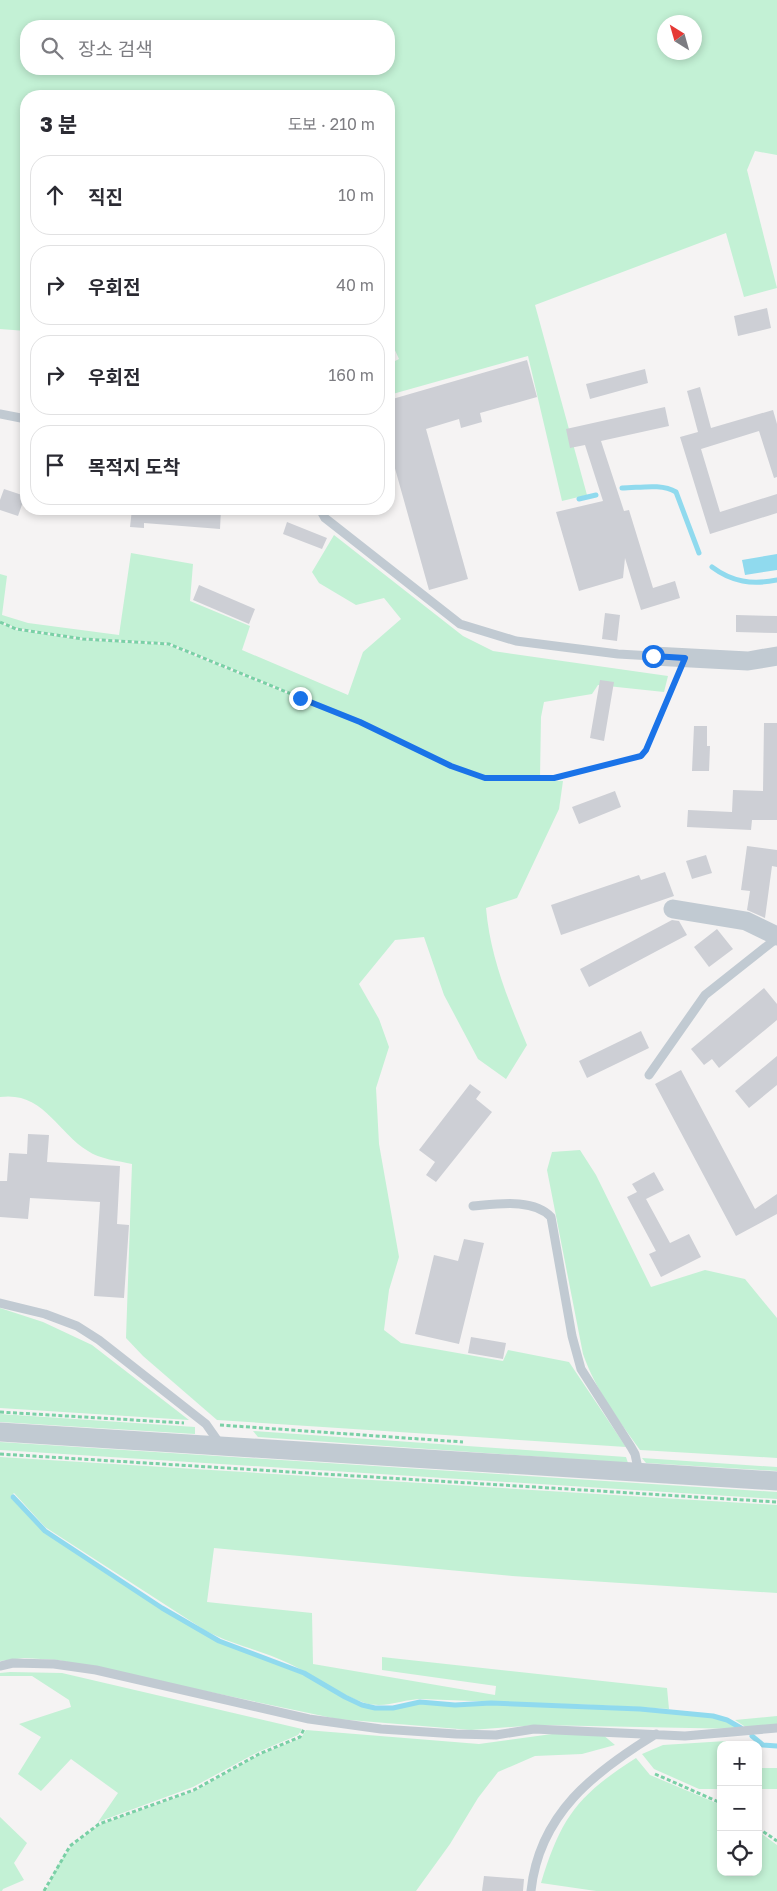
<!DOCTYPE html>
<html lang="ko">
<meta charset="utf-8">
<style>
:root{--surface:#fff;--page:#f7f7f7;--text:#2b2b33;--muted:#7c7c81;--line:#e1e1e2}
body{margin:0;font-family:"Golos Text","Noto Sans KR",sans-serif;background:var(--page);color:var(--text)}
.controls{position:absolute;right:15px;bottom:15px;display:grid;overflow:hidden;border-radius:10px;box-shadow:0 2px 8px #0003}
.controls button{width:45px;height:45px;display:grid;place-items:center;padding:0;border:0;border-bottom:1px solid var(--line);background:var(--surface);color:var(--text);font:25px sans-serif}
.compass{position:absolute;left:657px;top:15px;width:45px;height:45px;border-radius:50%;background:var(--surface);box-shadow:0 2px 8px #0003;rotate:323deg}
.stop{position:absolute;width:15px;height:15px;margin:-11px;border:4px solid #1a73e8;border-radius:50%;background:#fff}
.stop.end{background:#1a73e8;border-color:#fff;box-shadow:0 1px 5px #0008}
.list{margin:0;padding:0;list-style:none}
h2{display:flex;justify-content:space-between;align-items:center;height:65px;margin:0;padding:0 20px;font-size:21px}
h2 small{font-size:16px;font-weight:400;color:var(--muted)}
.list li{display:grid;grid-template-columns:32px 1fr auto;gap:15px;align-items:center;box-sizing:border-box;height:80px;margin:0 10px 10px;padding:0 10px;border:1px solid var(--line);border-radius:20px}
.list b{display:block;font-size:19px;white-space:nowrap}
.list em{font-size:16px;font-style:normal;color:var(--muted)}
.icon{flex:none;width:28px;height:28px;fill:none;stroke:currentColor;stroke-width:2;stroke-linecap:round;stroke-linejoin:round}
.map{position:relative;flex:none;width:777px;height:1891px;overflow:hidden}
.search{position:absolute;background:var(--surface);box-shadow:0 2px 8px #0003;left:20px;top:20px;width:375px;height:55px;display:flex;align-items:center;gap:12px;box-sizing:border-box;padding:0 18px;border-radius:20px;color:var(--muted);font-size:19px}
.panel{position:absolute;background:var(--surface);box-shadow:0 2px 8px #0003;left:20px;top:90px;width:375px;height:425px;border-radius:20px}
.map>svg:first-child{display:block}
.green{fill:#c3f1d5;fill-rule:evenodd}
.water{fill:#90daee}
.lines{fill:none;stroke-linecap:round;stroke-linejoin:round}
.stream{stroke:#90daee;stroke-width:5}
.building{fill:#cdcfd5}
.path{stroke:#7ad0a6;stroke-width:3;stroke-dasharray:4 2.5;stroke-linecap:butt}
.service{stroke:#c1cad2;stroke-width:9}
.minor{stroke:#c1cad2;stroke-width:19}
.route{stroke:#1a73e8;stroke-width:6}
</style>
<div class="map">
<svg width="777" height="1891" viewBox="0 0 777 1891">
<rect width="100%" height="100%" fill="#f5f3f3"/>
<path class="green" d="M 0,0 L 777,0 L 777,155 L 755,151 L 747,170 L 777,288 L 744,297 L 726,233 L 535,305 L 587,495 L 562,501 L 528,356 L 389,395 L 389,364 L 399,359 L 389,337 L 389,96 L 26,96 L 26,331 L 0,329 ZM 664,22 L 694,22 L 694,52 L 664,52 ZM 26,26 L 389,26 L 389,69 L 26,69 Z
M 334,535 L 463,636 L 493,651 L 668,676 L 664,692 L 598,685 L 592,694 L 544,702 L 541,717 L 540,778 L 485,777 L 466,771 L 360,721 L 169,643 L 83,638 L 16,628 L 0,621 L 0,574 L 7,576 L 2,615 L 28,623 L 119,635 L 131,553 L 193,564 L 190,601 L 250,626 L 242,650 L 348,695 L 363,652 L 401,619 L 384,598 L 356,605 L 319,583 L 312,572 Z
M 0,623 L 16,630 L 83,640 L 168,645 L 359,723 L 465,773 L 485,779 L 563,781 L 559,809 L 517,898 L 486,908 C 490,956 508,1000 527,1045 L 506,1079 L 478,1059 L 444,995 L 424,937 L 395,940 L 359,984 L 379,1019 L 389,1047 L 376,1088 L 379,1144 L 399,1257 L 389,1290 L 384,1330 L 401,1343 L 503,1361 L 508,1350 L 569,1362 L 626,1447 L 217,1420 L 143,1356 L 126,1338 L 132,1164 C 119,1161 99,1159 88,1151 C 57,1132 43,1091 0,1097 Z
M 580,1150 L 596,1175 L 651,1287 L 705,1270 L 745,1279 L 777,1318 L 777,1458 L 640,1450 C 618,1419 596,1391 583,1354 L 547,1170 L 552,1152 Z
M 0,1308 L 43,1322 L 92,1345 L 189,1420 L 0,1408 Z
M 0,1414 L 195,1427 L 195,1434 L 0,1422 Z
M 253,1431 L 626,1457 L 628,1463 L 258,1437 Z
M 0,1442 L 777,1492 L 777,1499 L 0,1450 Z
M 0,1457 L 777,1505 L 777,1593 L 512,1576 L 214,1548 L 207,1602 L 312,1613 L 313,1664 L 495,1695 L 496,1686 L 382,1670 L 382,1657 L 667,1688 L 669,1709 C 586,1703 504,1703 422,1699 C 403,1699 385,1709 365,1703 C 338,1694 314,1675 288,1663 C 261,1650 233,1645 206,1631 L 45,1527 L 14,1493 L 10,1497 L 44,1532 L 203,1634 L 219,1642 L 304,1674 L 345,1698 L 362,1706 L 375,1709 L 393,1709 L 420,1703 L 455,1706 L 491,1704 L 640,1710 L 712,1717 L 726,1721 L 741,1729 L 538,1725 L 471,1730 L 337,1719 L 58,1660 L 24,1658 L 0,1661 Z
M 642,1458 L 777,1467 L 777,1471 L 646,1463 Z
M 10,1672 L 62,1673 L 302,1729 L 298,1735 L 258,1752 L 193,1787 L 98,1822 L 118,1793 L 71,1759 L 41,1791 L 18,1774 L 41,1737 L 19,1724 L 71,1707 L 69,1700 L 32,1676 L 0,1676 L 0,1673 Z
M 777,1716 L 777,1725 L 747,1728 L 735,1720 Z
M 306,1730 L 479,1744 L 552,1734 L 602,1734 L 615,1745 L 582,1754 L 535,1756 L 498,1772 L 478,1798 L 450,1844 L 416,1891 L 46,1891 L 58,1865 L 71,1847 L 99,1825 L 195,1791 L 259,1755 L 301,1738 Z
M 726,1741 L 727,1745 L 721,1745 L 721,1789 L 699,1789 L 654,1769 L 642,1754 L 663,1745 Z
M 636,1758 L 650,1775 L 721,1805 L 721,1872 L 758,1872 L 758,1831 L 777,1845 L 777,1891 L 596,1891 L 541,1883 C 561,1817 578,1795 636,1758 Z
M 758,1768 L 777,1768 L 777,1789 L 758,1789 Z
M 0,1817 L 27,1843 L 14,1863 L 24,1880 L 3,1889 L 2,1891 L 0,1891 Z"/>
<path class="water" d="M 777,554 L 777,570 L 745,575 L 742,560 Z"/>
<g class="lines">
<path class="stream" d="M 622,488 C 639,488 661,483 676,492 L 699,553
M 579,499 L 596,495
M 712,567 C 732,582 752,585 777,580
M 13,1497 L 45,1531 L 162,1608 L 219,1641 L 304,1673 L 345,1697 L 362,1705 L 375,1708 L 393,1708 L 420,1702 L 455,1705 L 491,1703 L 640,1709 L 713,1716 L 727,1720 L 741,1728
M 752,1736 L 763,1745 L 777,1746"/>
</g>
<path class="building" d="M 767,308 L 771,328 L 738,336 L 734,316 Z
M 527,360 L 537,397 L 480,413 L 482,422 L 461,428 L 459,419 L 426,429 L 468,579 L 429,590 L 389,447 L 389,400 Z
M 645,369 L 648,383 L 590,399 L 586,384 Z
M 700,387 L 711,428 L 773,410 L 777,424 L 777,477 L 774,478 L 759,431 L 701,449 L 720,512 L 777,494 L 777,513 L 710,534 L 680,437 L 698,432 L 687,391 Z
M 665,407 L 669,426 L 601,441 L 624,511 L 629,510 L 653,588 L 675,581 L 680,598 L 641,610 L 625,558 L 623,578 L 579,591 L 556,512 L 603,501 L 585,445 L 570,448 L 566,429 Z
M 4,489 L 25,496 L 18,516 L 0,510 L 0,500 Z
M 132,509 L 221,509 L 220,529 L 144,523 L 144,528 L 130,527 Z
M 287,522 L 327,538 L 322,549 L 283,534 Z
M 199,585 L 255,609 L 249,624 L 193,600 Z
M 605,613 L 620,615 L 617,641 L 602,639 Z
M 736,615 L 777,616 L 777,633 L 736,632 Z
M 600,680 L 614,682 L 604,741 L 590,738 Z
M 764,723 L 777,723 L 777,820 L 752,820 L 751,830 L 687,827 L 688,810 L 732,812 L 733,790 L 763,791 Z
M 694,726 L 707,726 L 707,746 L 710,746 L 709,771 L 692,771 Z
M 615,791 L 621,807 L 579,824 L 572,807 Z
M 747,846 L 777,850 L 777,867 L 772,866 L 765,918 L 747,910 L 750,891 L 741,890 Z
M 706,855 L 712,873 L 692,879 L 686,861 Z
M 665,872 L 674,896 L 561,935 L 551,905 L 639,875 L 641,880 Z
M 672,920 L 679,921 L 687,935 L 589,987 L 580,969 Z
M 717,929 L 733,949 L 709,967 L 694,947 Z
M 764,988 L 777,1004 L 777,1020 L 719,1068 L 712,1059 L 704,1065 L 691,1049 Z
M 641,1031 L 649,1048 L 587,1078 L 579,1061 Z
M 777,1056 L 777,1085 L 749,1108 L 735,1091 Z
M 681,1070 L 755,1209 L 777,1194 L 777,1214 L 736,1236 L 655,1084 Z
M 470,1084 L 481,1092 L 476,1099 L 492,1112 L 436,1182 L 426,1175 L 435,1162 L 419,1150 Z
M 28,1134 L 49,1135 L 47,1162 L 120,1166 L 117,1224 L 129,1225 L 124,1298 L 94,1296 L 100,1202 L 30,1198 L 28,1219 L 0,1217 L 0,1181 L 7,1181 L 9,1153 L 27,1154 Z
M 654,1172 L 664,1190 L 646,1199 L 670,1243 L 689,1234 L 701,1257 L 661,1277 L 649,1254 L 656,1251 L 627,1197 L 637,1192 L 632,1184 Z
M 464,1239 L 484,1243 L 459,1344 L 415,1334 L 434,1255 L 458,1261 Z
M 471,1337 L 506,1343 L 503,1359 L 468,1353 Z
M 484,1876 L 524,1879 L 523,1891 L 482,1891 Z"/>
<g class="lines">
<path class="path" d="M 0,622 L 16,629 L 83,639 L 169,644 L 360,722 L 451,766 L 485,778 L 554,777 L 641,756 L 646,750 L 679,672
M 0,1412 L 184,1423
M 220,1425 L 463,1442
M 0,1454 L 777,1502
M 655,1774 L 721,1803
M 758,1828 L 777,1841
M 44,1891 L 70,1846 L 99,1824 L 194,1790 L 259,1754 L 300,1737 L 304,1729"/>
<path class="service" d="M 0,414 L 26,419
M 320,509 L 325,518 L 460,624 L 516,641 L 618,654 L 653,656
M 649,1075 L 705,995 L 777,938
M 473,1206 C 497,1204 534,1198 551,1217 L 572,1336 L 581,1369 L 631,1447 L 635,1454 L 639,1473
M 0,1303 L 45,1314 L 77,1326 L 99,1340 L 206,1424 L 220,1444
M 0,1666 L 13,1663 L 54,1664 L 96,1670 L 309,1719 L 381,1729 L 456,1734 L 496,1735 L 534,1729 L 685,1736 L 777,1728
M 531,1891 C 539,1814 594,1772 656,1734"/>
<path class="minor" d="M 653,656 L 748,661 L 777,656
M 673,909 L 746,921 L 777,936
M 0,1432 L 777,1481"/>
</g>
<g class="lines">
<path class="route" d="M 300,698 L 360,722 L 451,766 L 485,778 L 554,778 L 641,756 L 646,750 L 685,658 L 653,656"/>
</g>
</svg>
<div class="controls">
<button>+</button>
<button>−</button>
<button><svg class="icon" aria-label="locate" viewBox="0 0 24 24"><circle cx="12" cy="12" r="6"/><path d="M12 2v4M12 18v4M2 12h4M18 12h4"/></svg></button>
</div>
<svg class="compass" viewBox="-18 -18 36 36"><path d="M0-13l5 13h-10z" fill="#e53935"/><path d="M0 13l5-13h-10z" fill="#7c7c81"/></svg>
<div class="stop" style="left:653px;top:656px"></div>
<div class="stop end" style="left:300px;top:698px"></div>
<div class="search"><svg class="icon" aria-label="search" viewBox="0 0 24 24"><circle cx="10" cy="10" r="6"/><path d="M15 15l6 6"/></svg>장소 검색</div>
<section class="panel">
<h2>3 분<small>도보 · 210 m</small></h2>
<ul class="list">
<li><svg class="icon" aria-label="ahead" viewBox="0 0 24 24"><path d="M12 20V5M6 11l6-6 6 6"/></svg><div><b>직진</b></div><em>10 m</em></li>
<li><svg class="icon" aria-label="right" viewBox="0 0 24 24"><path d="M7 20v-9h11M14 6l5 5-5 5"/></svg><div><b>우회전</b></div><em>40 m</em></li>
<li><svg class="icon" aria-label="right" viewBox="0 0 24 24"><path d="M7 20v-9h11M14 6l5 5-5 5"/></svg><div><b>우회전</b></div><em>160 m</em></li>
<li><svg class="icon" aria-label="arrive" viewBox="0 0 24 24"><path d="M6 21V4h12l-3 4 3 4H6"/></svg><div><b>목적지 도착</b></div></li>
</ul>
</section>
</div>
